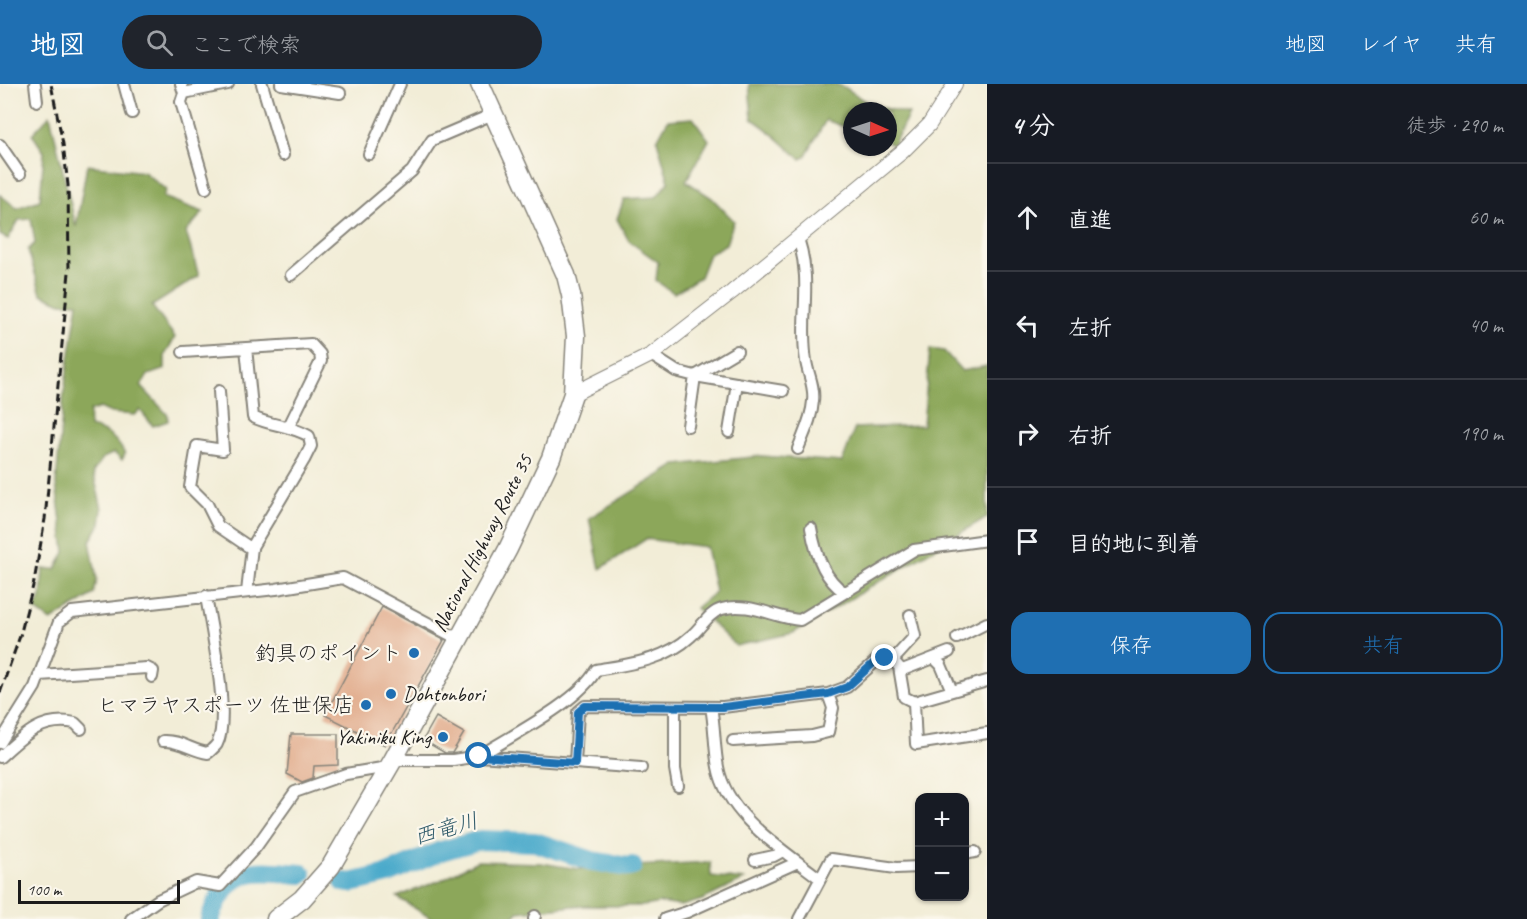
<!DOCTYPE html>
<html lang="ja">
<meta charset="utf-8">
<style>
:root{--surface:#171b24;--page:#20242c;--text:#f1f3f6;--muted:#9ea1a6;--line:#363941;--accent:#1f6fb2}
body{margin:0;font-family:Caveat,"Klee One",sans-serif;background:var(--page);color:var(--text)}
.controls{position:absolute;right:18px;bottom:18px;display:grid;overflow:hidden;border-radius:12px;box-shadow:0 2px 4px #0004}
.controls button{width:54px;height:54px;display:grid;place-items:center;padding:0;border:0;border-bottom:2px solid var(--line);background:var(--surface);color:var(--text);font:30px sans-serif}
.compass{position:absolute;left:843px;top:18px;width:54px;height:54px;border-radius:50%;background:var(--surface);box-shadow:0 2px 4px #0004;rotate:93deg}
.scale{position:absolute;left:18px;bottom:15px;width:162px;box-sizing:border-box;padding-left:6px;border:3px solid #1c1c1c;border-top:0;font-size:16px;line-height:21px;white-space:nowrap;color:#1c1c1c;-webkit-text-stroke:4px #fbf7ec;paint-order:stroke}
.stop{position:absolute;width:18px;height:18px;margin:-14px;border:4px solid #1f6fb2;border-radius:50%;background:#fff}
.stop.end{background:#1f6fb2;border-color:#fff;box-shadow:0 2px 6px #0008}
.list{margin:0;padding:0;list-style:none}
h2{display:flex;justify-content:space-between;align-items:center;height:78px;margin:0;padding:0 24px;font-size:26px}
h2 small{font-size:20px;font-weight:400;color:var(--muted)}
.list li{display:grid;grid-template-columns:39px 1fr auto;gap:18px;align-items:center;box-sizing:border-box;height:108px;padding:0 24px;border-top:2px solid var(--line)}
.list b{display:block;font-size:22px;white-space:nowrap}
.list em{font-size:20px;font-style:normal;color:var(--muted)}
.actions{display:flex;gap:12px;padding:18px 24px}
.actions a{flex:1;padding:14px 0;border:2px solid var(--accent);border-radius:18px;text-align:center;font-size:21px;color:var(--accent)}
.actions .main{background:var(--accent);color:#fff}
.icon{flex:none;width:33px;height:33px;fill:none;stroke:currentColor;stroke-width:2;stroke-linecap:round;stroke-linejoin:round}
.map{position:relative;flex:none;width:987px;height:835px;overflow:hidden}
header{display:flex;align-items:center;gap:36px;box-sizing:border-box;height:84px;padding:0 30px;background:var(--accent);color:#fff}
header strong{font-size:28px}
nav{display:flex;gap:33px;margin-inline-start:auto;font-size:21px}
.search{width:420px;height:54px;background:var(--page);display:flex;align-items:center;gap:15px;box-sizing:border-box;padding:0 21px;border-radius:33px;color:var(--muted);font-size:22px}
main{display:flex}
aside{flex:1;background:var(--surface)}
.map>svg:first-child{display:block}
.forest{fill:#8ca75a;stroke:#54623b;stroke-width:1.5}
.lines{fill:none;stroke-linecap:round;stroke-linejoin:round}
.river{stroke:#4caacb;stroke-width:20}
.building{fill:#e2ae8f}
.minor-casing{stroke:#87847a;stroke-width:14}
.tertiary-casing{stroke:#87847a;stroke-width:16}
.trunk-casing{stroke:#87847a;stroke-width:21}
.minor{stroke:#fff;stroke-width:10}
.tertiary{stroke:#fff;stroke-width:14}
.trunk{stroke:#fff;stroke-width:18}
.rail{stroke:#1c1c1c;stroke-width:3;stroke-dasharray:9 4.5;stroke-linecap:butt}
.route{stroke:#1f6fb2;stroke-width:8}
.poi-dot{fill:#1f6fb2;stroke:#fbf7ec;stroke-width:2}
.labels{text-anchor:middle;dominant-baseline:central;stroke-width:4.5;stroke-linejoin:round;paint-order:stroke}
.street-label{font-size:21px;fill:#1c1c1c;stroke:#fbf7ec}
.poi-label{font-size:21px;fill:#1c1c1c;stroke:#fbf7ec;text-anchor:end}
.water-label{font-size:22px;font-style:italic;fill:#325c6b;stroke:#fbf7ec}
</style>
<header>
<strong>地図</strong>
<div class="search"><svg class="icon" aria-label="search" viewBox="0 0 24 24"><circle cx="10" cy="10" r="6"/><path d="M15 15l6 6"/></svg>ここで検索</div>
<nav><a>地図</a><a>レイヤ</a><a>共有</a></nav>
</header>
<main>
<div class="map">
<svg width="987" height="835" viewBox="0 0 987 835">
<rect width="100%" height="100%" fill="#fbf7ec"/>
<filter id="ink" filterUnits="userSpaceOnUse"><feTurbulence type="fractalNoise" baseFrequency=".0167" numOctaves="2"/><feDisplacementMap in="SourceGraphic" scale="12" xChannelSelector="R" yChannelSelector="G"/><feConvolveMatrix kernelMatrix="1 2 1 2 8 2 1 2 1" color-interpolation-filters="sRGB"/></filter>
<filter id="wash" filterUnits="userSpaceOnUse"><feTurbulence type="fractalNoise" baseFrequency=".008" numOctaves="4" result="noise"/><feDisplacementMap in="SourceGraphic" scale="24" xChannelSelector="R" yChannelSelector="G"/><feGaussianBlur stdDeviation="1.35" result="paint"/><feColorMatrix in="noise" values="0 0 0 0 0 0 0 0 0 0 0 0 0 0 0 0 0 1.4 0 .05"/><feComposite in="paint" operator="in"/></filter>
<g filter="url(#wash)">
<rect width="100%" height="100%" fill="#f2edd7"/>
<path class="forest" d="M 749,0 L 835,0 L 846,4 L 869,20 L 909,30 L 893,61 L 888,59 L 888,27 L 852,27 L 852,46 L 826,36 L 805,73 L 801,75 C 783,61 770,45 752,35 Z
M 50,31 L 76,143 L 87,81 L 144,88 L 166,106 L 163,113 L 203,128 L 186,148 L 199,192 L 152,222 L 175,253 L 165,271 L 165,285 L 148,291 L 141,302 L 168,331 L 168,337 L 153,342 L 140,326 L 135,331 L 111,329 L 100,324 L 90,327 L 89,343 C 107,346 117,355 125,370 L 122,376 L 114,369 L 103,374 L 93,388 L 102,425 L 100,440 L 90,457 L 97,496 L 94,510 L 51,537 L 34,525 L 41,514 L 43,485 L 56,485 L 65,468 L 56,400 L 64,307 L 78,219 L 61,219 L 41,210 L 28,166 L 35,159 L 31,135 L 19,136 L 8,155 L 0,151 L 0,111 L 17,124 L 40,116 L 44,68 L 32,50 Z
M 693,34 L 709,56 L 686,97 L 712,114 L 734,137 L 726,160 L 709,170 L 700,193 L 674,209 L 656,197 L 658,178 L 629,157 L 617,135 L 624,115 L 656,113 L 669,98 L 657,56 L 668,36 Z
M 930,265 L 944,267 L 962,287 L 987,282 L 987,433 L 793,549 L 736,562 L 696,524 L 715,508 L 706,463 L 646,455 L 600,485 L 589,434 L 676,381 L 762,372 L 842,378 L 855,344 L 923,341 Z
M 477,777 L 541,779 L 578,785 L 710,778 L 711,792 L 744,796 L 702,816 L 681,822 L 660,819 L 643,822 L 574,822 L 518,828 L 512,835 L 432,835 L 397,813 L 441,796 Z"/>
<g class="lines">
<path class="river" d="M 344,798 L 351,799 L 388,790 L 441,767 L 480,756 L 535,758 L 592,777 L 629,783 L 632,782
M 210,835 C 229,780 253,786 302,790"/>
</g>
<g id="blocks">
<path class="building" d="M 382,523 L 444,556 L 385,661 L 325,631 Z
M 436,633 L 464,649 L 452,669 L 445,669 L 423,656 Z
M 291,650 L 338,650 L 338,681 L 314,682 L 313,694 L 302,698 L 287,690 Z"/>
</g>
</g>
<g filter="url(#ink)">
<use href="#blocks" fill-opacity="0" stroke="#87847a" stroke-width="1.5"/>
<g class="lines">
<defs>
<path id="minor" d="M 35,0 L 37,17
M 124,0 L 132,29
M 181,0 L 184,9 L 181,18 L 206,104
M 262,0 L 283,71
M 281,0 L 340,9
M 184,9 L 228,0
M 0,61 L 20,90
M 369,70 L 400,0
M 798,154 C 813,200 799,233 806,277 C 808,291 815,302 813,317 C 812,334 804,349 798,365
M 291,191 L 412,87 L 432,56 L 493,30
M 246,264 L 311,260 L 320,270 L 321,277 L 289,342
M 183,268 L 246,264 L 253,333 C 271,342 290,341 309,352 L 311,362 L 304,376 L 252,463 L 247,508
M 651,271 L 676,287 L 695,292 L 783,307
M 219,307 L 223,366 L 197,362 L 190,403 L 207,420 L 218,442 L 252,465
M 688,342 L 695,292 L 737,267
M 729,348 L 737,299
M 811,444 C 815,468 823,494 844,508
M 957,554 L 987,539
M 934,574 L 941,581 L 952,607
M 893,576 L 915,552 L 910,531
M 900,587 L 949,568
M 39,591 L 147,584 L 153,587 L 152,593
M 914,618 L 987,597
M 675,623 L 675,685 L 678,702
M 711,623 C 715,643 714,663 718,683 C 727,732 782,765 819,794
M 163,657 C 180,656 192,667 208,669 C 211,666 215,663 217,660 C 231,634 211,544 206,512
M 733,657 L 812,652 L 828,648 L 833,624 L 828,610
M 0,659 L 35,603 L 59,538 L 72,528 L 276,505 L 343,494 L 458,555
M 479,672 C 511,652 580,617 596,586 C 630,580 664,577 691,552 C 702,543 708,529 722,525 C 748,517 775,534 800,536 L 914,466 L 987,456
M 0,673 C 23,652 42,632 75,639 L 81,645
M 393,676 L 453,676 L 479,672 L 575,679 L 578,628 L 585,622 L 723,623 L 828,610 L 847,603 L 876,577 L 885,574 L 893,576 L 899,583 L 904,613 L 914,618 L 916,660 L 987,649
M 575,679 L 641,684
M 964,770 L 975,768
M 755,776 L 774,772 L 783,767
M 131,835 L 158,816 L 196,798 L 220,802 L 256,763 L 295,708 L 346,690 L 388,683
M 534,835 L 535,832
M 665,835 L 687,828 L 798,778
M 799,835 L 831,775 L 896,784 L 920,783"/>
<path id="tertiary" d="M 573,310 L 651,271 L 732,208 L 903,67 L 929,41 L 955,0"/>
<path id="trunk" d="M 276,835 L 302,815 L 331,782 L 393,676 L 508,465 L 551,374 L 573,310 L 576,252 L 571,211 L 566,191 L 480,0"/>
</defs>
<use href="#minor" class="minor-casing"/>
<use href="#tertiary" class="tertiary-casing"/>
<use href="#trunk" class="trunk-casing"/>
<use href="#minor" class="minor"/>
<use href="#tertiary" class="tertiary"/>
<use href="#trunk" class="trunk"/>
<path class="rail" d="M 0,609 L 20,552 L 34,498 L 45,435 L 69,188 L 68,101 L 63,60 L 51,0"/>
</g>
</g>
<g class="lines" filter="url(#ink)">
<path class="route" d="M 479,672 L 575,679 L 578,628 L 585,622 L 723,623 L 828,610 L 847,603 L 876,577 L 885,574"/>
</g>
<g class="poi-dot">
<circle cx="414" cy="569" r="6"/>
<circle cx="391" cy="610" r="6"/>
<circle cx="366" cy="621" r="6"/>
<circle cx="443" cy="653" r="6"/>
</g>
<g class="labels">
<g class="street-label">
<text transform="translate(482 459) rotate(-63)">National Highway Route 35</text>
</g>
<g class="poi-label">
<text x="402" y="569">釣具のポイント</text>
<text x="403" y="610" text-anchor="start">Dohtonbori</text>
<text x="354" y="621">ヒマラヤスポーツ 佐世保店</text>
<text x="431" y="653">Yakiniku King</text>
</g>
<g class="water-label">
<text transform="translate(446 745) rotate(-16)">西竜川</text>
</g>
</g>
</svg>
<div class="controls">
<button>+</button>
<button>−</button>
</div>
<svg class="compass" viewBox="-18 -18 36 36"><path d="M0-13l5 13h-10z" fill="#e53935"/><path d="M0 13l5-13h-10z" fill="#9ea1a6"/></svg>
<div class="scale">100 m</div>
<div class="stop" style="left:479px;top:672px"></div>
<div class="stop end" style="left:885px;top:574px"></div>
</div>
<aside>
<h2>4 分<small>徒歩 · 290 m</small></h2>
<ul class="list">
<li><svg class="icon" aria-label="ahead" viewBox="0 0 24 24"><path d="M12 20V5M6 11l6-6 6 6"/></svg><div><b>直進</b></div><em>60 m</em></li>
<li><svg class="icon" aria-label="left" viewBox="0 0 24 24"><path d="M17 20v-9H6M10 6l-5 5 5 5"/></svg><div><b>左折</b></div><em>40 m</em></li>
<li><svg class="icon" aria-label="right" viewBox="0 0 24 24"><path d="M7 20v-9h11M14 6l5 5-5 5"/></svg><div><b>右折</b></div><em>190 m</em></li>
<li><svg class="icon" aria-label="arrive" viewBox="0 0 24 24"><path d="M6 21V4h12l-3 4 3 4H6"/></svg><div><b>目的地に到着</b></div></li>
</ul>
<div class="actions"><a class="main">保存</a><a>共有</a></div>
</aside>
</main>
